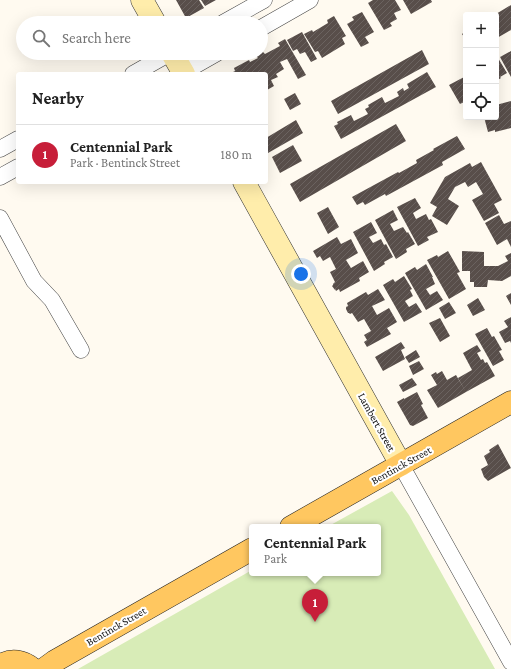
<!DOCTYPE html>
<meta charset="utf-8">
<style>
:root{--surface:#fff;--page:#f2f2f2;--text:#222;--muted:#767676;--line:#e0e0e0;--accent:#c71e39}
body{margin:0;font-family:"Crimson Pro",serif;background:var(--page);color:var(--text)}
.controls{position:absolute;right:12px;top:12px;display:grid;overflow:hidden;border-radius:4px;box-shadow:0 4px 16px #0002}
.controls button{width:36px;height:36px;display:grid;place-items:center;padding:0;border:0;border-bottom:1px solid var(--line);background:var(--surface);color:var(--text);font:20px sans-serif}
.you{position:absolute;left:301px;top:274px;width:14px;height:14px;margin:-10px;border:3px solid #fff;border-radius:50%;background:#1a73e8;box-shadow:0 0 0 6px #1a73e833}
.badge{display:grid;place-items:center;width:26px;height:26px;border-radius:50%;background:var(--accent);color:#fff;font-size:13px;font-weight:700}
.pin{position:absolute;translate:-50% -33px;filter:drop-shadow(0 1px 2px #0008)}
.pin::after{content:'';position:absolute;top:21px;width:14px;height:12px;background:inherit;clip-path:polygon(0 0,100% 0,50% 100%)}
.popup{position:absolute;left:249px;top:524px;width:132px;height:52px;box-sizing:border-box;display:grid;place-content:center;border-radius:4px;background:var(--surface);filter:drop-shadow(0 1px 3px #0005);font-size:13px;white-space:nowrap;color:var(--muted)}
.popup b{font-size:15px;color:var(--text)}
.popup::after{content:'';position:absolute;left:50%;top:100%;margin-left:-8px;border:8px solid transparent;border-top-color:var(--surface)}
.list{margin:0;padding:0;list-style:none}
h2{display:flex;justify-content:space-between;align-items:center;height:52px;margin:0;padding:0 16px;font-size:17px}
h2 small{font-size:13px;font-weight:400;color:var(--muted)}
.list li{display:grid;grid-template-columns:26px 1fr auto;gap:12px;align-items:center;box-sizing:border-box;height:60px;padding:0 16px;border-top:1px solid var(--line)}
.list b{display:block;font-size:15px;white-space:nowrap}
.list p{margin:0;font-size:13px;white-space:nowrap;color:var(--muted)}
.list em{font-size:13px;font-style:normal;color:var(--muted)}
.icon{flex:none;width:22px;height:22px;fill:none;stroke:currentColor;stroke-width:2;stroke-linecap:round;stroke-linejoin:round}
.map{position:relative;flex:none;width:511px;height:669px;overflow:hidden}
.search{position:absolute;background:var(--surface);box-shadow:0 4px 16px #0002;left:16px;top:16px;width:252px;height:44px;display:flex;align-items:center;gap:10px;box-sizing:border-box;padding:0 14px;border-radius:22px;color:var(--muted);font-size:15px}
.panel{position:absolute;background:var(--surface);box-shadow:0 4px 16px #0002;left:16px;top:72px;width:252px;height:112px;border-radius:4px}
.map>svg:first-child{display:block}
.park{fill:#d8ecb7}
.building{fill:url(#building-hatch)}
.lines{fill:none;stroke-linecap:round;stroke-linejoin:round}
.street-casing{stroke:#424242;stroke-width:17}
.secondary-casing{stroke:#313131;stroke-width:23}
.primary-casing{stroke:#202020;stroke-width:23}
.street{stroke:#fff;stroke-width:16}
.secondary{stroke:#ffedab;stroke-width:22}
.primary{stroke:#ffc760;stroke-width:22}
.labels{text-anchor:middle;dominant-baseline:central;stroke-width:4;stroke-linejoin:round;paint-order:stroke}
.street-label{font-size:11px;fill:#0f0f0f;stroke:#fff}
</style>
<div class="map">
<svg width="511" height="669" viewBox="0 0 511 669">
<defs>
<pattern id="building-hatch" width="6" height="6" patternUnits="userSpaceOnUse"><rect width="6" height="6" fill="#584e4a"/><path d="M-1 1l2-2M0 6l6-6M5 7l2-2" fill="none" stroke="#6b6360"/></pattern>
</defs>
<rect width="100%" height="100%" fill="#fffaf0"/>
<path class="park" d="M 392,491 L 409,515 L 495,669 L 78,669 L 252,570 L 252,573 L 378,573 L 378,527 L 327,527 Z"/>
<path class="building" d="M 176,0 L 199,0 L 204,8 L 186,18 Z
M 201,0 L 216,0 L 205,6 Z
M 373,0 L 395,0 L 401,10 L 394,13 L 397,19 L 390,23 L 392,26 L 384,30 L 368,3 Z
M 403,0 L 431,0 L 432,2 L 411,14 Z
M 511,5 L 511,30 L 497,38 L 496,14 Z
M 362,12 L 374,32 L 365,37 L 369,43 L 361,47 L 347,24 L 354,20 L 352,17 Z
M 334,16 L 346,36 L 342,38 L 345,44 L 322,58 L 318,51 L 315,52 L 304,34 L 312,30 L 313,32 L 328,23 L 327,20 Z
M 466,31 L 466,40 L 462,34 Z
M 302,32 L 317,59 L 311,62 L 305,52 L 300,54 L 297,49 L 293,51 L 287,40 Z
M 285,39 L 306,75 L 298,79 L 287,59 L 280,62 L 284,69 L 276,74 L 278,77 L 271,80 L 274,86 L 267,90 L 266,88 L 266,74 L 229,74 L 235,71 L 234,68 L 249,60 L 250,62 L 258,58 L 256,56 L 263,52 L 265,54 L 280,46 L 278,43 Z
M 422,50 L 429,64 L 338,114 L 331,101 Z
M 511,51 L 511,77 L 500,57 Z
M 498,58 L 507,73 L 500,77 L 501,78 L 496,81 L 496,59 Z
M 427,72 L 436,87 L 341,139 L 334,126 L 338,124 L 337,122 L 351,115 L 354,121 L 368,114 L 365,109 L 369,107 L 368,105 L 382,97 L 385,103 L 399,96 L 397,92 L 403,88 L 404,91 L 409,88 L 407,84 Z
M 466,76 L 466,101 L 460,104 L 449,85 Z
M 295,93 L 301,104 L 290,110 L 284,99 Z
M 511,101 L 511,128 L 495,132 L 495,130 L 488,132 L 484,117 L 496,117 L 496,105 Z
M 296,120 L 303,133 L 268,153 L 266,150 L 266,138 Z
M 396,124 L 406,141 L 300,202 L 290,184 Z
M 457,136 L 465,149 L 442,162 L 443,165 L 386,196 L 385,194 L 365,205 L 363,202 L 357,205 L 352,197 L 398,172 L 399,173 L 417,163 L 416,160 L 434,150 L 433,149 Z
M 293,145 L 302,161 L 280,173 L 272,157 Z
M 481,162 L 502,200 L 494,204 L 499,213 L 484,221 L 472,200 L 483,194 L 476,182 L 468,187 L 465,182 L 455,187 L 448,199 L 459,206 L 447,225 L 432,216 L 437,207 L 430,203 L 445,177 L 470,163 L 472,167 Z
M 415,198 L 421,208 L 413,213 L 416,219 L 426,214 L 429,220 L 431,219 L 438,232 L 427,237 L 429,240 L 418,246 L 397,207 Z
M 328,207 L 339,227 L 328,234 L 317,213 Z
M 393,210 L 398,220 L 390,224 L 394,231 L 403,227 L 407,233 L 408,232 L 415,244 L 406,249 L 407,252 L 396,259 L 375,220 Z
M 499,215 L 504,224 L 511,221 L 511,247 L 507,239 L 497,245 L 485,223 Z
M 371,222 L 377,233 L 369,237 L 373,243 L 381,239 L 384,245 L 386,244 L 393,257 L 384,262 L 385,264 L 374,271 L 353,232 Z
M 337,237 L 341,244 L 351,239 L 358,253 L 346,260 L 351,268 L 363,261 L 369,272 L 359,278 L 360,281 L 340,292 L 339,289 L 336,291 L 335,289 L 335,290 L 332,286 L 333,285 L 333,284 L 335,282 L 330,272 L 336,269 L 330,257 L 323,261 L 320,256 L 317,258 L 313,251 Z
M 448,251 L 460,272 L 457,273 L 466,289 L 449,299 L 427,260 L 437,255 L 438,257 Z
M 462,251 L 484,252 L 484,266 L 498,266 L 508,261 L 505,256 L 511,253 L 511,276 L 502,281 L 488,280 L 487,287 L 474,287 L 474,282 L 470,282 L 470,271 L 462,271 Z
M 426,264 L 433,277 L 432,277 L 435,284 L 426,289 L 430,295 L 437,291 L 443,300 L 426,310 L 405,273 L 415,267 L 417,270 Z
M 404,276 L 412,289 L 410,290 L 413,296 L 405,301 L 409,307 L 416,303 L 422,312 L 404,322 L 383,285 L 393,279 L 395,282 Z
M 378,289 L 385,300 L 372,306 L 377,315 L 389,308 L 397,322 L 387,328 L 391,334 L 367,347 L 364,342 L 367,340 L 364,335 L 371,331 L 364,319 L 358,322 L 352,313 L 350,314 L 349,313 L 348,313 L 346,309 L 346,307 L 348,306 L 347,303 L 366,292 L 368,295 Z
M 511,293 L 511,305 L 506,296 Z
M 478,298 L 485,310 L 473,316 L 467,305 Z
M 449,302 L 456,313 L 445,319 L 439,308 Z
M 511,317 L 511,343 L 510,341 L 505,343 L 499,332 L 508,327 L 504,321 Z
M 440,318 L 450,336 L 440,342 L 429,323 Z
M 487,328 L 492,337 L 494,336 L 502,350 L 499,351 L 504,360 L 493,366 L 475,334 Z
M 401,342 L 405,348 L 401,350 L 405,359 L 383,371 L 375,357 Z
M 477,345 L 481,351 L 477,353 L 481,360 L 483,359 L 485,363 L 487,362 L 495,376 L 466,392 L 458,378 L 472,370 L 463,353 Z
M 416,350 L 420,357 L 409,363 L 405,357 Z
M 419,361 L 424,369 L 413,375 L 409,366 Z
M 442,371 L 447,380 L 456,375 L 466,392 L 438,408 L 427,390 L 437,385 L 431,375 L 436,372 L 437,374 Z
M 412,378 L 417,385 L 403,392 L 399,385 Z
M 417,392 L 423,404 L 421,405 L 428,418 L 413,426 L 410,425 L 397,402 L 404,398 L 404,399 Z
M 498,444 L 511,468 L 488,481 L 484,477 L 481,469 L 488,465 L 484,456 L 490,452 L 489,450 Z"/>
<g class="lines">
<defs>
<path id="street" d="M 223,23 L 264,0
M 261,28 L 310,0
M 133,74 L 170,53
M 180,74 L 217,53
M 0,149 L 18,139
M 0,177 L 18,167
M 0,218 L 34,281 L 52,300 L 81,350
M 401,465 L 511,662"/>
<path id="secondary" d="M 142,0 L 155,23
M 172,53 L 184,74
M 244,182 L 401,465"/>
<path id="primary" d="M 291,527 L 511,402
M 0,666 C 11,658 23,661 33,669
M 44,669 L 55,661 L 252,549"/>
</defs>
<use href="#street" class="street-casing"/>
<use href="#secondary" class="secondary-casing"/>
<use href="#primary" class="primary-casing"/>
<use href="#street" class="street"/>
<use href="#secondary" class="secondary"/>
<use href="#primary" class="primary"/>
</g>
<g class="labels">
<g class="street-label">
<text transform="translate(377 422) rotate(61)">Lambert Street</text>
<text transform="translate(401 465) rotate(-29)">Bentinck Street</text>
<text transform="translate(116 626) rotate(-30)">Bentinck Street</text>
</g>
</g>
</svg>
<div class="controls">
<button>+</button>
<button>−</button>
<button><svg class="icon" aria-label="locate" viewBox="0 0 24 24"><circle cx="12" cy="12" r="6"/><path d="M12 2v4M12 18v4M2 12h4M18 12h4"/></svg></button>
</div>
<div class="you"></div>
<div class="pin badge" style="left:315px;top:622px">1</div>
<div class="popup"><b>Centennial Park</b>Park</div>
<div class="search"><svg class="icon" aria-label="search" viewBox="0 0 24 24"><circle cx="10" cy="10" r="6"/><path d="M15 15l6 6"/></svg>Search here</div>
<section class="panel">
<h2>Nearby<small></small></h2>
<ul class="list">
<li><span class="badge">1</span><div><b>Centennial Park</b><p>Park · Bentinck Street</p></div><em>180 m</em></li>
</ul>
</section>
</div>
